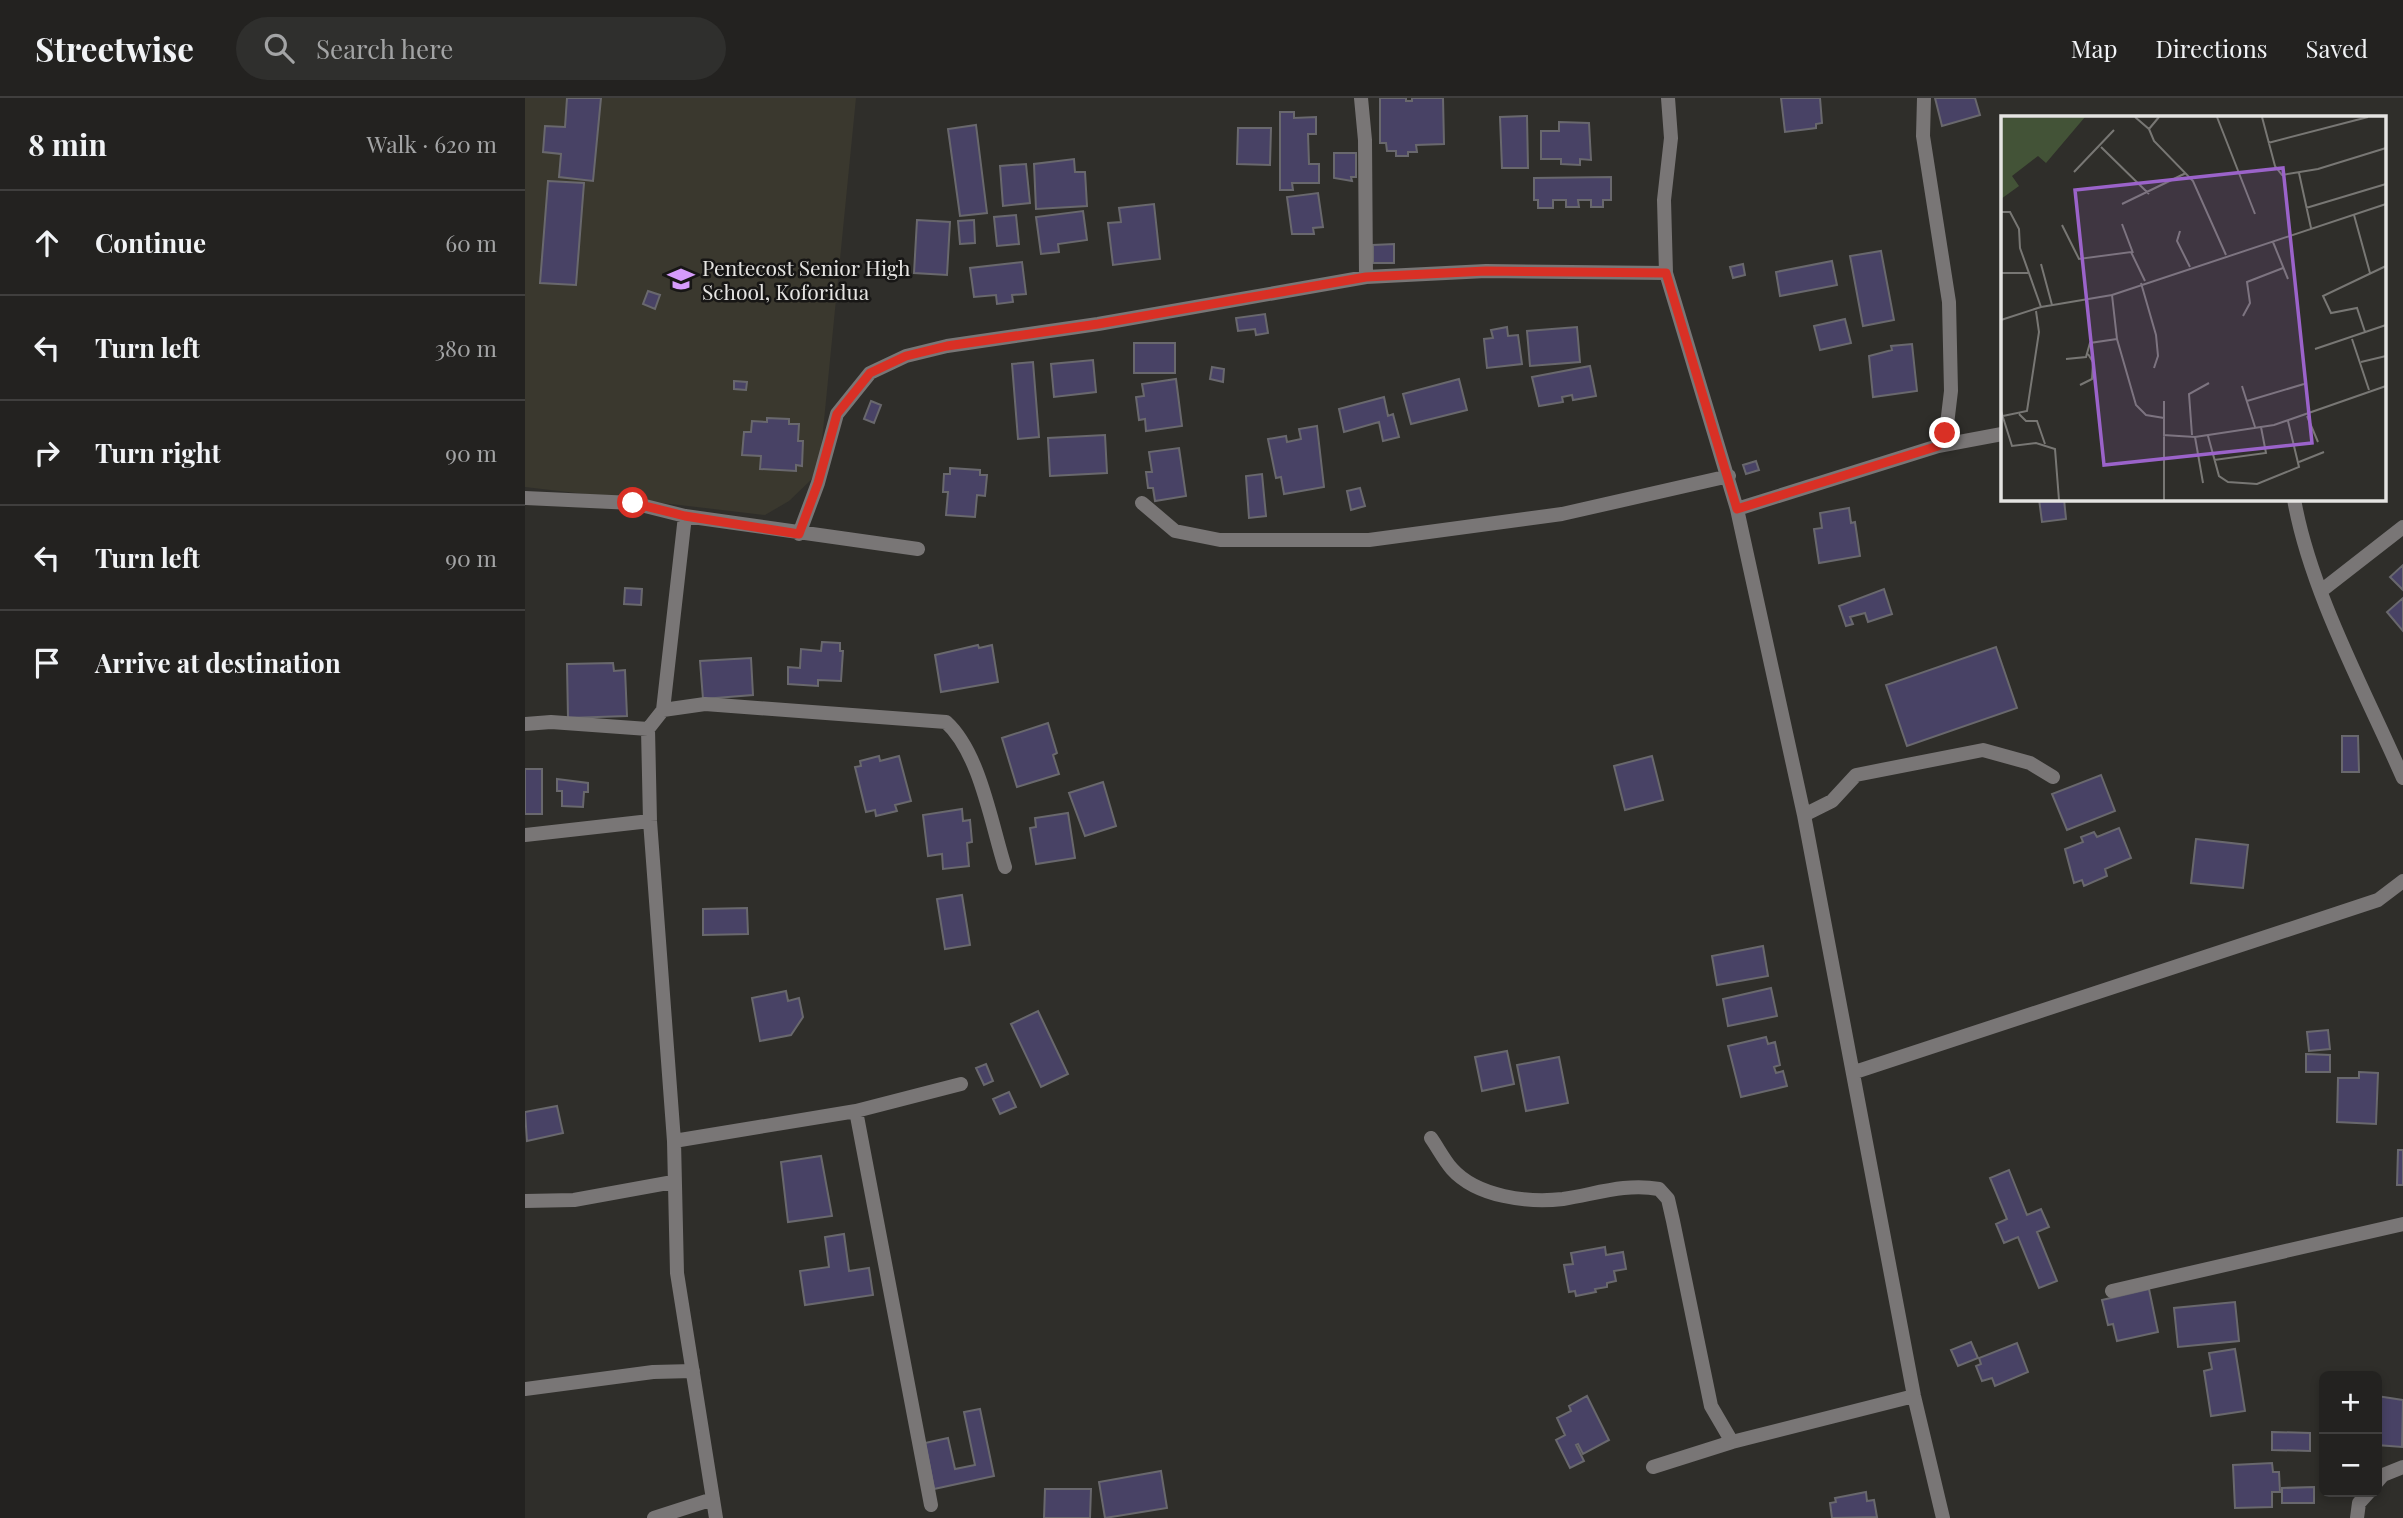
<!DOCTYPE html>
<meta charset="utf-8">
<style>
:root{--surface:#232220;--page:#2f2f2d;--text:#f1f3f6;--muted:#a3a4a5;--line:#403f3e}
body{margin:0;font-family:"Playfair Display",serif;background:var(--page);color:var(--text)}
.controls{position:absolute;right:21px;bottom:21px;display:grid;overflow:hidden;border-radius:10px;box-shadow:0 4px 10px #0003}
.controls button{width:63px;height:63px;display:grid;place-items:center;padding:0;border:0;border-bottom:2px solid var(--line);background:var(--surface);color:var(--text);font:35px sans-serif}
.stop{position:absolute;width:21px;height:21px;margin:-16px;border:5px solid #d93025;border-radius:50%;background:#fff}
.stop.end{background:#d93025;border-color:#fff;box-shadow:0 2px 7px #0008}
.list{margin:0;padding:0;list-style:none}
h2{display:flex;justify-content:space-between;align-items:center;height:91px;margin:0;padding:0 28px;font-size:30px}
h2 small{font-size:23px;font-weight:400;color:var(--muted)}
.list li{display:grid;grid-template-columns:46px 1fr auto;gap:21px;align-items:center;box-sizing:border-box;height:105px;padding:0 28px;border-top:2px solid var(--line)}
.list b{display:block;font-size:26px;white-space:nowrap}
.list em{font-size:23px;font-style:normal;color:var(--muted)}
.icon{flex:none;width:38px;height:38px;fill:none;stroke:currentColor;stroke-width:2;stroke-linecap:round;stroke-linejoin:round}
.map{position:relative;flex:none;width:1878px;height:1420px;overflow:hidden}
header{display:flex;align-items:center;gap:42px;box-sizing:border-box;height:98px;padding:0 35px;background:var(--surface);border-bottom:2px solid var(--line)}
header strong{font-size:33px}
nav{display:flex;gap:38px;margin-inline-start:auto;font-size:24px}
.search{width:490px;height:63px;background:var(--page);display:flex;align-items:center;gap:18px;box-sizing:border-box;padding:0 24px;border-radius:38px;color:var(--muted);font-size:26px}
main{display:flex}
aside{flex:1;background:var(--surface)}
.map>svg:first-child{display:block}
.built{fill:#3a382e}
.building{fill:#484265;stroke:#69686d;stroke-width:2}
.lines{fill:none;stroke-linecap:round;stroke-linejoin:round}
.minor{stroke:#797676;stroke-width:14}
.route{stroke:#d93025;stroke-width:9}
.labels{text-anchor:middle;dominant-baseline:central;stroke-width:5;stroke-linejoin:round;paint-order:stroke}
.poi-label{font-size:21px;fill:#e5e4e2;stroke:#171615;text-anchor:start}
.inset-road{fill:none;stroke:#787774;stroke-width:2}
.view{fill:#9b63ca;fill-opacity:0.15;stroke:#9b63ca;stroke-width:3.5}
.inset-edge{fill:none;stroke:#e5e4e2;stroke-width:3.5}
</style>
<header>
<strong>Streetwise</strong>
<div class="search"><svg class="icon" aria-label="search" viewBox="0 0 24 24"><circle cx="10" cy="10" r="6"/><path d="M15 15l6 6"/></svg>Search here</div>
<nav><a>Map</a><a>Directions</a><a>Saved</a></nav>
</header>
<main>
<aside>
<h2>8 min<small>Walk · 620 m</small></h2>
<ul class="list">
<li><svg class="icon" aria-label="ahead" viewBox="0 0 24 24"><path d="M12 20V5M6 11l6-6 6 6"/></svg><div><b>Continue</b></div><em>60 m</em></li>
<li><svg class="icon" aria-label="left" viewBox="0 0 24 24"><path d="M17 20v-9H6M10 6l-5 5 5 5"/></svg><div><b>Turn left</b></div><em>380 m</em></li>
<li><svg class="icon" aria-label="right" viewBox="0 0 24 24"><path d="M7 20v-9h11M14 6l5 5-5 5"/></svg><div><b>Turn right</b></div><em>90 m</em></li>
<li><svg class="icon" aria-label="left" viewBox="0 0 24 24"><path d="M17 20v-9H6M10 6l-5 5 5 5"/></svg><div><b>Turn left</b></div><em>90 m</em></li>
<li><svg class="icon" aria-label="arrive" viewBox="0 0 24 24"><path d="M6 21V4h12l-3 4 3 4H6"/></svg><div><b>Arrive at destination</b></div></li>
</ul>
</aside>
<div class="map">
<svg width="1878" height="1420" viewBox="0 0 1878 1420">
<rect width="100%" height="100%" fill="#2f2e2a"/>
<path class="built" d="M 0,0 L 331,0 L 295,363 L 288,380 L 264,403 L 240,417 L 0,389 Z"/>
<path class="building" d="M 42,0 L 76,0 L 68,83 L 34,79 L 36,56 L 18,54 L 20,28 L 40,29 Z
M 855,0 L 881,0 L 881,3 L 887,3 L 887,0 L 918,0 L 919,46 L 891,47 L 892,54 L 883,54 L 883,58 L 871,58 L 871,53 L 862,53 L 861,45 L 855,45 Z
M 1256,0 L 1295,0 L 1297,25 L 1291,26 L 1291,30 L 1260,34 Z
M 1410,0 L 1450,0 L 1455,17 L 1417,28 Z
M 755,14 L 769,14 L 769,20 L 791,19 L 791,36 L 783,36 L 784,66 L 794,66 L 794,85 L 767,85 L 768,92 L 755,92 Z
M 1002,18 L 1003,70 L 977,70 L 975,19 Z
M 1034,24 L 1064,25 L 1066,62 L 1055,61 L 1055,67 L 1036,66 L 1036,61 L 1016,61 L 1016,33 L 1034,33 Z
M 451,27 L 462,115 L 435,118 L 423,31 Z
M 713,30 L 746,30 L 745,67 L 712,66 Z
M 809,55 L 831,55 L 831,79 L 826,79 L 827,83 L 809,80 Z
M 549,61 L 550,74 L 560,74 L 562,108 L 511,111 L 509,66 Z
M 501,66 L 505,105 L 478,108 L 475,68 Z
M 1086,79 L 1086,102 L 1078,102 L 1078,109 L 1066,109 L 1066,102 L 1053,102 L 1054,109 L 1041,109 L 1041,102 L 1028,102 L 1028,110 L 1013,110 L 1013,102 L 1009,102 L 1009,80 Z
M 23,83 L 59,85 L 51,187 L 15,185 Z
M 793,95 L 798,129 L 788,130 L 789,136 L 767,136 L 762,99 Z
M 629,106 L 635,161 L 588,167 L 583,125 L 596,124 L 594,110 Z
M 558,113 L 562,142 L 533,146 L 534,154 L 516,156 L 511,119 Z
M 491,117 L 494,146 L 472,148 L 469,119 Z
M 392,122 L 425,124 L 422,177 L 389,175 Z
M 449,122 L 450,145 L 435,146 L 433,123 Z
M 869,146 L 869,165 L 848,165 L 848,147 Z
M 1356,153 L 1369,222 L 1338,228 L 1325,158 Z
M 1307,163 L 1312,187 L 1255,198 L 1251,174 Z
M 497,164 L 501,196 L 487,197 L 488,204 L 472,206 L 471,197 L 449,199 L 445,170 Z
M 1218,166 L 1220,177 L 1208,180 L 1205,169 Z
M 123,193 L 135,197 L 130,211 L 118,206 Z
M 740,216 L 743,235 L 731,237 L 730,231 L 713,233 L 711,220 Z
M 1320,221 L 1326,245 L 1295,252 L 1289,228 Z
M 982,229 L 983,238 L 993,237 L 997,266 L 962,270 L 959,241 L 968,240 L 966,232 Z
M 1052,229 L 1055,264 L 1005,268 L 1002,233 Z
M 609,245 L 650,245 L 650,275 L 609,275 Z
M 1387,246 L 1392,293 L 1348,299 L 1344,258 L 1367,252 L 1366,248 Z
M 568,262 L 571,294 L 529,299 L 526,266 Z
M 508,264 L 514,339 L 493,341 L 487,266 Z
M 1065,268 L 1071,298 L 1048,302 L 1047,297 L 1037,299 L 1038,304 L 1014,308 L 1007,279 Z
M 687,269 L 699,271 L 698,284 L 685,281 Z
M 651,281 L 657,328 L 621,333 L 620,321 L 614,322 L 611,299 L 619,298 L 617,286 Z
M 934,281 L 942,312 L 886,326 L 878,296 Z
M 209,283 L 222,284 L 221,292 L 209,291 Z
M 859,299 L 863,318 L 868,316 L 874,339 L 858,343 L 854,324 L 819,334 L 814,311 Z
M 346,303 L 356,307 L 349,325 L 339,321 Z
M 242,320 L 264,321 L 264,326 L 274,326 L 273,343 L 278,343 L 277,368 L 271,367 L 271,373 L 235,371 L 236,358 L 217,357 L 219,334 L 226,334 L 227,323 L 242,324 Z
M 792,328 L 799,389 L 759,396 L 756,379 L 751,380 L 743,341 L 761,338 L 762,344 L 776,341 L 774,331 Z
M 580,337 L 582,375 L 525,378 L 523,340 Z
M 654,350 L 661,398 L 630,403 L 628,390 L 623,390 L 621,374 L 627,374 L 624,354 Z
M 1231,363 L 1234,372 L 1221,376 L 1218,367 Z
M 425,370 L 455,372 L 455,377 L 462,377 L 460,398 L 452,397 L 450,419 L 421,417 L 423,394 L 418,394 L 419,376 L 425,376 Z
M 737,376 L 741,418 L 724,420 L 721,378 Z
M 835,390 L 840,408 L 826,412 L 822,393 Z
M 1514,401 L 1539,401 L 1541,421 L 1517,424 Z
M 1324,410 L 1326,425 L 1330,424 L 1335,458 L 1294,465 L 1289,431 L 1297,430 L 1295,415 Z
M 1878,467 L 1878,492 L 1865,479 Z
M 100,490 L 117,491 L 116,507 L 99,506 Z
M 1359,491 L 1367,516 L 1343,524 L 1340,515 L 1325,519 L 1328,526 L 1321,528 L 1314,508 Z
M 1878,500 L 1878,533 L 1862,514 Z
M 297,544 L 315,545 L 315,553 L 318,553 L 316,583 L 293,582 L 293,588 L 263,586 L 263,569 L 275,570 L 276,551 L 296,553 Z
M 453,547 L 454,550 L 467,547 L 473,584 L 416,594 L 410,557 Z
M 1471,549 L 1492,610 L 1382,648 L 1361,587 Z
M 226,560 L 228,597 L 178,601 L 175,563 Z
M 88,565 L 89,573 L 100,572 L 102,618 L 43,620 L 42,566 Z
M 523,625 L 532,655 L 528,657 L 534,676 L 492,689 L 477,640 Z
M 1817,638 L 1833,638 L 1834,674 L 1817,674 Z
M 354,658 L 355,663 L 374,658 L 386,703 L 370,707 L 372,713 L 351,718 L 350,712 L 341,714 L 330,669 L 336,668 L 335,663 Z
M 1127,658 L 1138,702 L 1100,712 L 1089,668 Z
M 0,671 L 17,671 L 17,716 L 0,716 Z
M 1576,677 L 1590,713 L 1542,732 L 1527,696 Z
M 32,681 L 63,685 L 63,694 L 59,694 L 58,709 L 37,708 L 37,693 L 32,693 Z
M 578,684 L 591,728 L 560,738 L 544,695 Z
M 437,711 L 438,723 L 445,722 L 447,744 L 442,745 L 444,768 L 418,771 L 417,756 L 403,758 L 398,717 Z
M 543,715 L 550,760 L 511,766 L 505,730 L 511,729 L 510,720 Z
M 1594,730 L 1606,760 L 1580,771 L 1582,778 L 1559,788 L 1557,782 L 1549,785 L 1540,751 L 1558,744 L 1556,739 L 1569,734 L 1572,739 Z
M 1671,741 L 1723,747 L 1718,790 L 1666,785 Z
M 437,797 L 445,847 L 420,851 L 412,801 Z
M 222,810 L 223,836 L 178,837 L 178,811 Z
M 1238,848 L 1243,878 L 1192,887 L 1187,858 Z
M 1246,890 L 1252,918 L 1203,928 L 1198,901 Z
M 261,893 L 263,903 L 274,900 L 278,919 L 266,937 L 235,943 L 227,900 Z
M 513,913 L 543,976 L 516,989 L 486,926 Z
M 1803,932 L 1805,951 L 1784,953 L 1782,934 Z
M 1241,939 L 1243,946 L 1250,944 L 1255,967 L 1249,969 L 1251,975 L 1258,973 L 1262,988 L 1216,999 L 1203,948 Z
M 982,953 L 989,986 L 957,993 L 950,959 Z
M 1781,956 L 1805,957 L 1805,974 L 1781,974 Z
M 1034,959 L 1043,1005 L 1001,1013 L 992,967 Z
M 461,966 L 468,983 L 459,987 L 451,970 Z
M 1834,974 L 1853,975 L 1851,1026 L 1812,1024 L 1813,980 L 1834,980 Z
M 484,994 L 491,1009 L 475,1016 L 468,1001 Z
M 32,1008 L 38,1035 L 2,1043 L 0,1014 Z
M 1873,1052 L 1878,1052 L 1878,1087 L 1872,1087 Z
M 296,1058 L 307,1118 L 263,1124 L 256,1064 Z
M 1484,1072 L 1502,1117 L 1516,1111 L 1524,1129 L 1512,1134 L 1532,1183 L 1514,1190 L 1493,1139 L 1479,1145 L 1471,1126 L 1482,1121 L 1465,1080 Z
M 319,1136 L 324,1173 L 344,1170 L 348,1197 L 280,1207 L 275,1173 L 304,1169 L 300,1139 Z
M 1080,1149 L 1081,1157 L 1098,1154 L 1101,1171 L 1089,1173 L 1091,1183 L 1082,1185 L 1082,1189 L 1070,1191 L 1071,1194 L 1051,1198 L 1050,1193 L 1044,1194 L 1039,1167 L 1048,1166 L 1046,1155 Z
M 1624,1191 L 1633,1234 L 1592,1243 L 1588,1226 L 1583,1227 L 1577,1202 Z
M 1710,1204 L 1714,1243 L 1653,1249 L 1649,1210 Z
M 1446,1244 L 1453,1260 L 1433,1268 L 1426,1252 Z
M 1492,1245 L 1503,1274 L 1470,1288 L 1467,1280 L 1457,1283 L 1451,1268 L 1456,1266 L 1454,1260 Z
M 1710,1251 L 1720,1313 L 1686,1318 L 1679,1273 L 1687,1271 L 1684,1255 Z
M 1062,1298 L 1084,1342 L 1058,1356 L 1053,1346 L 1051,1347 L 1059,1363 L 1045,1370 L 1031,1342 L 1040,1337 L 1032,1320 L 1046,1313 L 1044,1308 Z
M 1852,1298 L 1878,1302 L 1877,1349 L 1852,1347 Z
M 455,1311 L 469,1378 L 409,1391 L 400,1345 L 423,1340 L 430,1371 L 450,1367 L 439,1314 Z
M 1747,1334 L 1785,1335 L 1785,1353 L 1747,1352 Z
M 1747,1365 L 1748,1374 L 1754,1374 L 1755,1394 L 1747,1394 L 1747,1409 L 1710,1410 L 1708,1367 Z
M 636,1373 L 642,1410 L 580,1420 L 574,1384 Z
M 1789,1389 L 1789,1405 L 1757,1405 L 1757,1390 Z
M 520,1391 L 566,1391 L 565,1420 L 519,1420 Z
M 1341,1394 L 1342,1403 L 1349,1402 L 1352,1419 L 1307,1420 L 1305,1405 L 1311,1404 L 1310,1400 Z"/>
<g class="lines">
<path class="minor" d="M 836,0 L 840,42 L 841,179
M 1141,175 L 1139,102 L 1146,40 L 1143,0
M 1413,348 L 1477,336
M 0,400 L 108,405 L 160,418 L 393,451
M 1769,401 C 1785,493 1840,593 1878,680
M 617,405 L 650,433 L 695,442 L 844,442 L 1037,416 L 1204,378
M 1212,411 L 1413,348 L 1421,335 L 1426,293 L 1424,204 L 1398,38 L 1399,0
M 160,418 L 138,612 L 123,631 L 125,723 L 149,1043 L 152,1175 L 191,1420
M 274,436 L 293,385 L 312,316 L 345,275 L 381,258 L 422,248 L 573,226 L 841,179 L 961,173 L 1141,175 L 1212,411 L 1279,717 L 1389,1298 L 1418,1420
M 1796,493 L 1878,429
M 138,612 L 180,606 L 421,624 C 455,655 466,725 480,769
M 0,626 L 26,624 L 123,631
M 1279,717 L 1307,703 L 1331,677 L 1458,652 L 1505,665 L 1528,679
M 0,737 L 125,723
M 1330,974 L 1853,802 L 1878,783
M 331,1013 L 406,1407
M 906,1040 C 913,1050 919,1062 927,1071 C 952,1099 1003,1105 1038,1101 C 1071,1096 1100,1085 1134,1091 L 1143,1101 L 1148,1123 L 1186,1308 L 1207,1344
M 149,1043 L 331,1013 L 436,986
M 0,1103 L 49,1102 L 148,1084
M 1587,1193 L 1878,1126
M 0,1291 L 128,1274 L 168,1273
M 1128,1369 L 1207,1344 L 1389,1298
M 1852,1384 L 1858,1377 L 1878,1369
M 129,1420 L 188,1401
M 1832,1420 L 1834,1405 L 1844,1394"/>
</g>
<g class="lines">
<path class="route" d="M 108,405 L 160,418 L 274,436 L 293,385 L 312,316 L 345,275 L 381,258 L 422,248 L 573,226 L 841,179 L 961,173 L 1141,175 L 1212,411 L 1413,348 L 1420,335"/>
</g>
<defs>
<symbol id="school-bare" viewBox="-9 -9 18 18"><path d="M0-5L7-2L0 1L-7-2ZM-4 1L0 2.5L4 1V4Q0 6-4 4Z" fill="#d59bfb" stroke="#171615" stroke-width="2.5" paint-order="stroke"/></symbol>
</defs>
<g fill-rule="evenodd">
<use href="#school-bare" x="137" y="162" width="38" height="38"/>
</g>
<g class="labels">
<g class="poi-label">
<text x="177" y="169">Pentecost Senior High<tspan x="177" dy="24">School, Koforidua</tspan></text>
</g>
</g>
<g transform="translate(1476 18)">
<rect width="385" height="385" fill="#2f2e2a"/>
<path d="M 84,1 L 45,47 L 37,40 L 11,60 L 18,70 L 0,83 L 0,2 Z" fill="#435337"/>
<path class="inset-road" d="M 134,1 L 148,13 L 158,1M 216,1 L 254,98M 261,1 L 274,50 L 281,59 L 317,53 L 385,32M 148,13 L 153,25 L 192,65 L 225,139M 267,27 L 367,1M 100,31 L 148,78M 73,56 L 113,14M 298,57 L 310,112M 121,88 L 185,57M 305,92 L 385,68M 0,96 L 9,96 L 18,113 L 19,132 L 40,191M 353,99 L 369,157M 121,108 L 132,137M 61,109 L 78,143 L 130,136 L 144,165M 179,115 L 176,125 L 189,151M 272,126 L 287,163M 40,148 L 51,189M 0,157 L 27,157M 140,167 L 155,219 L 157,240 L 153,252M 242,200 L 249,187 L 246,166 L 282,152M 0,204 L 40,191 L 111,179M 364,216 L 356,192 L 330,197 L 322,180 L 385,150M 351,223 L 368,274M 314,233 L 385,209M 65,243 L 85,241 L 89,227 L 116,223M 360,246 L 385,240M 79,269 L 91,263 L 92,246 L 87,238M 241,270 L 254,311M 246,285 L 303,268M 0,295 L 11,330 L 35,327 L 54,333 L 58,384M 18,298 L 25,305 L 36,305 L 44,328M 2,300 L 26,295 L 38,216 L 35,195M 306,300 L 317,326M 163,302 L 145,299 L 135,289 L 116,223 L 111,179 L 385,88M 162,319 L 194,321 L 273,309 L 385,270M 191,319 L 188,278 L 208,267M 207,320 L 218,360 L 227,366 L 256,368 L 298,351 L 287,305M 194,321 L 202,367M 213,344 L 265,337 L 260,311M 298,346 L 323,336M 163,384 L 163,285"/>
<path class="view" d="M 282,52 L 311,327 L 103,349 L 74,74 Z"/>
<rect width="385" height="385" class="inset-edge"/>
</g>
</svg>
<div class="controls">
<button>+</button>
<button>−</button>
</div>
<div class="stop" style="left:108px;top:405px"></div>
<div class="stop end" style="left:1420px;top:335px"></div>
</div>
</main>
